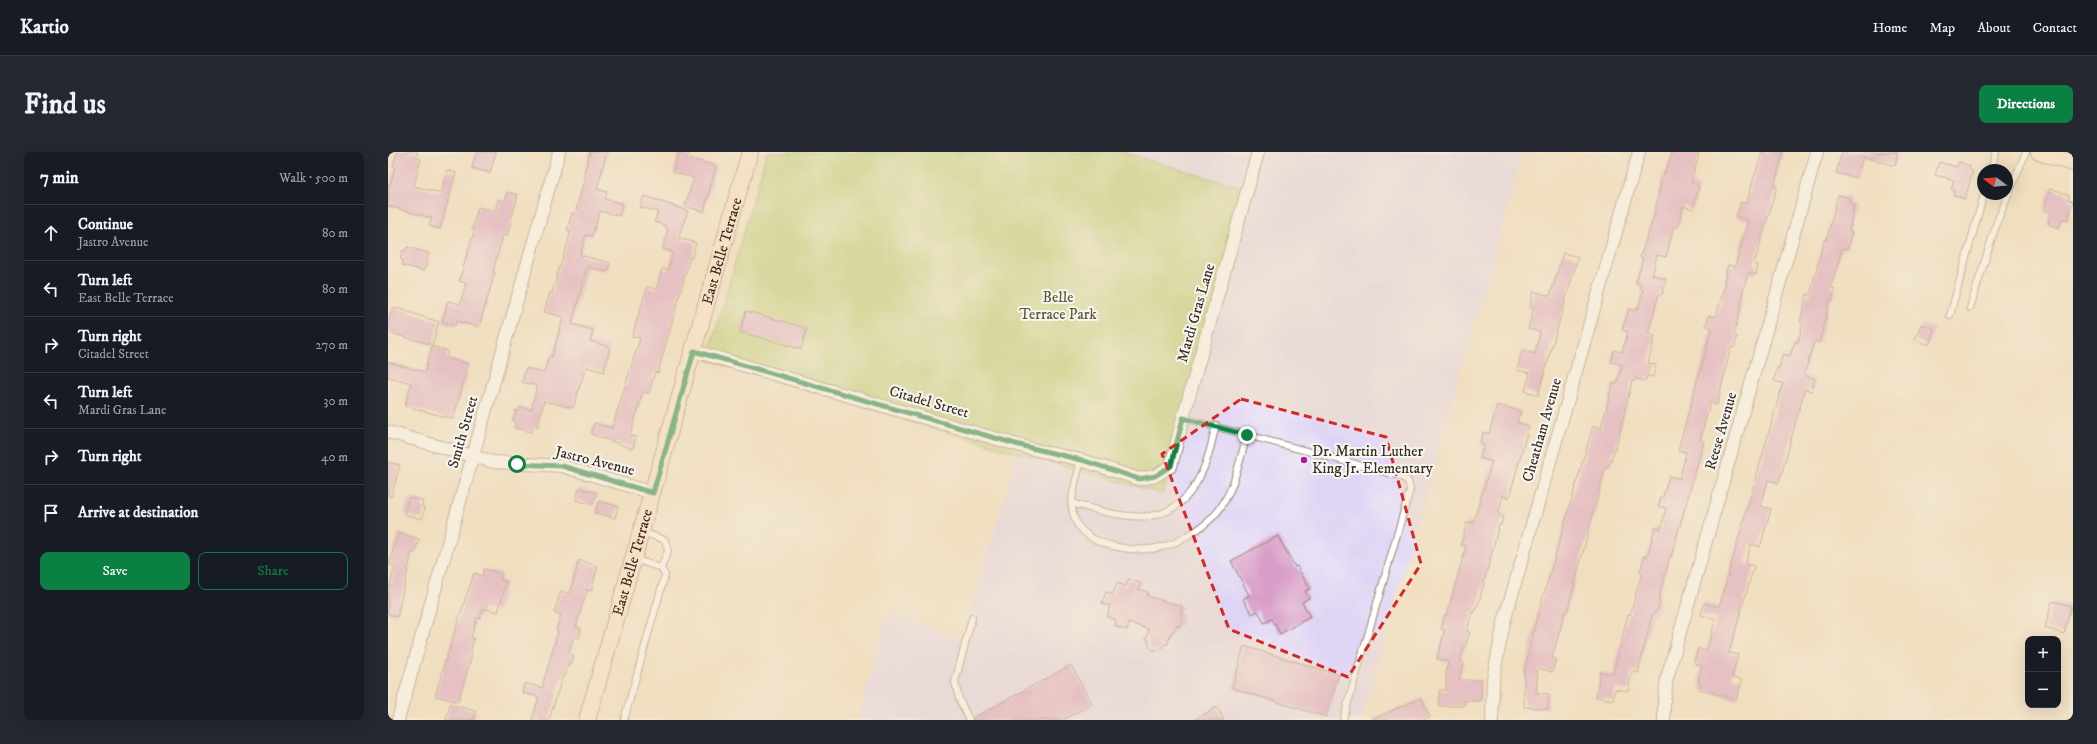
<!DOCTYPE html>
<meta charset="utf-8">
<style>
:root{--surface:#171b24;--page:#242831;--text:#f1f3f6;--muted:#9ea1a6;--line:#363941;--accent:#0b8043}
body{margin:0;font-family:"IM FELL DW Pica",serif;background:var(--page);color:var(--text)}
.controls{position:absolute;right:12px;bottom:12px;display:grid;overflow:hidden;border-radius:8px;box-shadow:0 4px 16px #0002}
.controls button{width:36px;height:36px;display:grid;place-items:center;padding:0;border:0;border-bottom:1px solid var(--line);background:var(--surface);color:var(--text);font:20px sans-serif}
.compass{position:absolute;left:1589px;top:12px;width:36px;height:36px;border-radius:50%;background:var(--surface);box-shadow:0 4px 16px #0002;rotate:286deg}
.stop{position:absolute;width:12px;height:12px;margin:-9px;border:3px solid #0b8043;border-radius:50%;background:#fff}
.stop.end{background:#0b8043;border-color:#fff;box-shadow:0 1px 4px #0008}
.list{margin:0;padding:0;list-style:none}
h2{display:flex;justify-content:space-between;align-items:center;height:52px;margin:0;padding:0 16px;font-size:17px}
h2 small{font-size:13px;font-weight:400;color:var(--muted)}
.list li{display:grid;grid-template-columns:26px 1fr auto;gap:12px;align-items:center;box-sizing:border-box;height:56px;padding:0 16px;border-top:1px solid var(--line)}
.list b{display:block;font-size:15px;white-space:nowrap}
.list p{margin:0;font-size:13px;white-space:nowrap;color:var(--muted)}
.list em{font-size:13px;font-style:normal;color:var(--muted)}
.actions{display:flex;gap:8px;padding:12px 16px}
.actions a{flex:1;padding:9px 0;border:1px solid var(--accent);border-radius:8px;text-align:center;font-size:14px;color:var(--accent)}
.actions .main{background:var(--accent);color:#fff}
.icon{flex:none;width:22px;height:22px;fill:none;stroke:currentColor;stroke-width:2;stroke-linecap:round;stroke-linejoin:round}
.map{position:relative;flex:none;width:1685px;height:568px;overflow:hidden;border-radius:8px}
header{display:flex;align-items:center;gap:24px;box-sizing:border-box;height:56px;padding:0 20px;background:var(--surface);border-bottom:1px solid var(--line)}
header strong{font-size:19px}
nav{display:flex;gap:22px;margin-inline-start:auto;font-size:14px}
.intro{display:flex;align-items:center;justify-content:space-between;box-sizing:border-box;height:96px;padding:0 24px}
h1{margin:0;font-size:28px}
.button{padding:10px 18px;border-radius:8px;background:var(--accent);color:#fff;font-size:14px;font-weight:700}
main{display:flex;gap:24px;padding:0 24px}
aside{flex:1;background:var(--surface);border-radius:8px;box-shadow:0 4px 16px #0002}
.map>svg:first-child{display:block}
.built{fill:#e0d4f4}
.green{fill:#bad074;stroke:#7a7d49}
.building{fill:#d99dc7}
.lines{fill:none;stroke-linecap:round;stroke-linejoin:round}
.lane-casing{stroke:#96846e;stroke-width:8}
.street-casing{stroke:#96846e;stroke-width:14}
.secondary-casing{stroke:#96846e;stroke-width:18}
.lane{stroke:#fff;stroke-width:6}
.street{stroke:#fff;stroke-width:12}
.secondary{stroke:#fce5cf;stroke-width:16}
.route{stroke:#0b8043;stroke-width:5}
.marked{fill:none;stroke:#d62828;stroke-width:3;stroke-dasharray:8 5;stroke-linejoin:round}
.poi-dot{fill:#b5179e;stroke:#f6f6f2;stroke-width:1.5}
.labels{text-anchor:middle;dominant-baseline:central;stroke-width:4;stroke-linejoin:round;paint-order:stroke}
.street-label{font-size:15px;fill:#3b2a1e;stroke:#f6f6f2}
.park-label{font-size:15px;fill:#5b5434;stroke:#f6f6f2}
.poi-label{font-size:15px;fill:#3b2a1e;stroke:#f6f6f2;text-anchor:start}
</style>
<header>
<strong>Kartio</strong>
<nav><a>Home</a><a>Map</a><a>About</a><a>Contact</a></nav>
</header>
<div class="intro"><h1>Find us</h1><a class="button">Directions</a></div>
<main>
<aside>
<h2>7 min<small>Walk · 500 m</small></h2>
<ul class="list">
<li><svg class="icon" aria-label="ahead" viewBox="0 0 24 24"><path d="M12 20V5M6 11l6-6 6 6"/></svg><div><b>Continue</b><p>Jastro Avenue</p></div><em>80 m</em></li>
<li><svg class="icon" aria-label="left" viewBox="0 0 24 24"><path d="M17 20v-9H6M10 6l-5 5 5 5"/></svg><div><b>Turn left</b><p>East Belle Terrace</p></div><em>80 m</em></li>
<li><svg class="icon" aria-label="right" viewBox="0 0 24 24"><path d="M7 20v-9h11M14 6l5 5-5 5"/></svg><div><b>Turn right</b><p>Citadel Street</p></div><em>270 m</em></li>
<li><svg class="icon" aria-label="left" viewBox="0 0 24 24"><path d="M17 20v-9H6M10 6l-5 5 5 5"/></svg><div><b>Turn left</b><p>Mardi Gras Lane</p></div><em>30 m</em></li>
<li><svg class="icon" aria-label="right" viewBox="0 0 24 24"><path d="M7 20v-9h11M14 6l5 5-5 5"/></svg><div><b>Turn right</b></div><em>40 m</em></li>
<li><svg class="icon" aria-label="arrive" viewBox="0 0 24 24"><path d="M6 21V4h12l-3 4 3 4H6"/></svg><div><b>Arrive at destination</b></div></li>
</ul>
<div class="actions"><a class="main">Save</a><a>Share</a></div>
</aside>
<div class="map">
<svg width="1685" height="568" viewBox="0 0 1685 568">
<rect width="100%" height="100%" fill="#f6f6f2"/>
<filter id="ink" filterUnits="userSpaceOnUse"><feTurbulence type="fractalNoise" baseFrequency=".025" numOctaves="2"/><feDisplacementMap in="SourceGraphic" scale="8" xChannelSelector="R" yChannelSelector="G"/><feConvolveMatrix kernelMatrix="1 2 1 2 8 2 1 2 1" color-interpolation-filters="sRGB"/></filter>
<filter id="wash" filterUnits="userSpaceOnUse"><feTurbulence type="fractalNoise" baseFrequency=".012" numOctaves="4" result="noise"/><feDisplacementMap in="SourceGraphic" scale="16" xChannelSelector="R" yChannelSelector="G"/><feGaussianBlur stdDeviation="0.9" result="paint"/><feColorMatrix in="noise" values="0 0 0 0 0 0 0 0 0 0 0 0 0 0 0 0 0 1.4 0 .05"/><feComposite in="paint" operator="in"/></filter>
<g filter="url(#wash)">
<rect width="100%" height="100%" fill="#f0debf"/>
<path class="built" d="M 734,0 L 1135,0 L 973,568 L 469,568 L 501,459 L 573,489 L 630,301 L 775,342 L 862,38 Z"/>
<path class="green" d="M 379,0 L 734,0 L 862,38 L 775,342 L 630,301 L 319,208 Z"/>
<g id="blocks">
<path class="building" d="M 9,0 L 30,0 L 28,6 L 33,7 L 26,34 L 52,41 L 59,18 L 68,21 L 52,77 L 41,74 L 44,66 L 0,54 L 0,33 L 2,33 L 7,15 L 5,14 Z
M 88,0 L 108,0 L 102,21 L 84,16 Z
M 202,0 L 219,0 L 209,37 L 219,40 L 217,47 L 235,52 L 231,64 L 212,59 L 204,84 L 198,83 L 192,103 L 222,111 L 219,120 L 199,115 L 184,172 L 205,178 L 202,189 L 222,195 L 216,220 L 198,215 L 185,256 L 156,249 L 149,276 L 145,275 L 143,280 L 127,276 L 128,270 L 125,269 L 128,258 L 131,259 L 132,255 L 143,258 L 149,234 L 134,230 L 138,216 L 156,221 L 161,204 L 164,205 L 175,165 L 156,160 L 162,140 L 164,141 L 172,113 L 173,113 L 183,79 L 179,78 L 184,61 L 187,62 L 198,21 L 196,21 Z
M 291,0 L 301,0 L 299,6 L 328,14 L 316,60 L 297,54 L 306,26 L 285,20 Z
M 1285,0 L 1311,2 L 1303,30 L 1311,34 L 1305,57 L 1295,54 L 1290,75 L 1286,74 L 1278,105 L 1269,103 L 1264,123 L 1278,127 L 1274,143 L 1271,142 L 1260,182 L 1267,184 L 1260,211 L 1268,213 L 1265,225 L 1259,224 L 1257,229 L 1247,226 L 1246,230 L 1244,229 L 1230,287 L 1221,315 L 1218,314 L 1179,460 L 1177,460 L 1164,506 L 1168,507 L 1164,520 L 1150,516 L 1148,541 L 1161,542 L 1160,557 L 1136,555 L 1136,521 L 1148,469 L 1205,274 L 1213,276 L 1225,231 L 1229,232 L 1234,213 L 1223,210 L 1226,198 L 1234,200 L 1240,180 L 1234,178 L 1241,157 L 1247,159 L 1248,156 L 1250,157 L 1255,138 L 1252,137 L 1253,133 L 1248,131 L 1255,106 L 1252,105 L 1265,67 L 1274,27 Z
M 1374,0 L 1395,0 L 1386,35 L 1389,35 L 1366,112 L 1370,113 L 1368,123 L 1360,121 L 1355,139 L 1353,154 L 1346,183 L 1349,184 L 1346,196 L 1343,195 L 1329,253 L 1322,251 L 1312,288 L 1316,289 L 1283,405 L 1282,404 L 1270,448 L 1272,448 L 1269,459 L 1264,463 L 1250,521 L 1244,519 L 1240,539 L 1227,537 L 1225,548 L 1208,545 L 1212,520 L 1225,522 L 1240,462 L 1242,463 L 1254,420 L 1252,420 L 1256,404 L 1259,405 L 1267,375 L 1273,377 L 1278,356 L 1270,354 L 1273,345 L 1275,345 L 1281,324 L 1292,326 L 1298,300 L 1290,298 L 1324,176 L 1318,174 L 1321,163 L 1328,165 L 1338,130 L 1336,130 L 1340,113 L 1347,115 L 1360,68 L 1348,65 L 1353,50 L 1358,52 Z
M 1454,0 L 1509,0 L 1509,4 L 1507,14 L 1475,5 L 1469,26 L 1448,21 Z
M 1551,10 L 1569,15 L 1571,10 L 1582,14 L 1581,18 L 1585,19 L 1577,47 L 1565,43 L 1566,38 L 1563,37 L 1566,28 L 1547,23 Z
M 1662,36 L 1681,43 L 1680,48 L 1685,49 L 1680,68 L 1674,67 L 1671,76 L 1660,72 L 1663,60 L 1656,58 Z
M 119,40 L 130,43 L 119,84 L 115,83 L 105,120 L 107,120 L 91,175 L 68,169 L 67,174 L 54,170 L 60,149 L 72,152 L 73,149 L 78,131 L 71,129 L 87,77 L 84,77 L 90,55 L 107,59 L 110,47 L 117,49 Z
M 1450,43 L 1462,46 L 1461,51 L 1466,53 L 1461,79 L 1464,80 L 1459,97 L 1454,96 L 1443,136 L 1447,137 L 1444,149 L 1442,148 L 1431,191 L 1426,189 L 1416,223 L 1427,227 L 1424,239 L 1417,237 L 1416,240 L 1391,331 L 1380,328 L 1373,354 L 1383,357 L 1372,395 L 1363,392 L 1357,412 L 1366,414 L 1341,501 L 1350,503 L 1344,525 L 1354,528 L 1348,548 L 1311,537 L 1313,531 L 1310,530 L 1314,514 L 1306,511 L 1310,496 L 1318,499 L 1328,467 L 1313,463 L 1316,451 L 1331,455 L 1395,231 L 1386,229 L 1389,216 L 1391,216 L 1395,202 L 1402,204 L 1407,189 L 1410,190 L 1415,171 L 1412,170 L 1416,155 L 1419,142 L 1422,143 L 1436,88 L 1438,89 Z
M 256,44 L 300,59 L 290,86 L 308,91 L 304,106 L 302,105 L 270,221 L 267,220 L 261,241 L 255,240 L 242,284 L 248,285 L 245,297 L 203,282 L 206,271 L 224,276 L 252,186 L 244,184 L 259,135 L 268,137 L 274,117 L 280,118 L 285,100 L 275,97 L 280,77 L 277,76 L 278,74 L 266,70 L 270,60 L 252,55 Z
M 19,95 L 41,101 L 36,119 L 14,113 L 15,108 L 12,107 L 15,98 L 18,99 Z
M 1175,101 L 1190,105 L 1150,243 L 1137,239 L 1142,221 L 1129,218 L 1134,198 L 1147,202 L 1152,180 L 1140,177 L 1146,156 L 1142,155 L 1146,139 L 1162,144 Z
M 5,155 L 51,170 L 44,193 L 0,180 L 0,171 Z
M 358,159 L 419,176 L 413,197 L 352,180 Z
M 1533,172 L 1546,177 L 1541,193 L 1527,188 Z
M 44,194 L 60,199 L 58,206 L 81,212 L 65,267 L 17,254 L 23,231 L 0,225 L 0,210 L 37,220 Z
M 1109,253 L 1133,259 L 1129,270 L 1141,274 L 1121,346 L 1115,344 L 1110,362 L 1115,364 L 1113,373 L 1111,373 L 1091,450 L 1086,461 L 1084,460 L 1079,479 L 1082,480 L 1072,509 L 1076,510 L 1071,528 L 1093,528 L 1093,549 L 1076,549 L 1076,554 L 1051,554 L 1051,538 L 1058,538 L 1058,520 L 1060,510 L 1049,507 L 1057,478 L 1053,477 L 1057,462 L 1059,463 L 1078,394 L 1073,393 L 1079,370 L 1085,371 L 1104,310 L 1092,306 L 1096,293 L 1092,292 L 1095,280 L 1101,282 Z
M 0,310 L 12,313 L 3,345 L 0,344 Z
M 191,336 L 209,341 L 205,353 L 188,348 Z
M 21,345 L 35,349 L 34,355 L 37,356 L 34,367 L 16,362 Z
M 211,349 L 230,354 L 227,366 L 207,361 Z
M 10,381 L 31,387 L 27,401 L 24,400 L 9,465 L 0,462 L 0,440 L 7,414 L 1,413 Z
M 890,384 L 907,415 L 909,414 L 922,437 L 917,439 L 921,446 L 914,450 L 922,465 L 892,482 L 884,467 L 876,471 L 870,459 L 864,462 L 855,447 L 861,443 L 843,409 Z
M 191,408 L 210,414 L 203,439 L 199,438 L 188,475 L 193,476 L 191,486 L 186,484 L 181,502 L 186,504 L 183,513 L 180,512 L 177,524 L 175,523 L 161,568 L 144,568 L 151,545 L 134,541 L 137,531 L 154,536 L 170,479 L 168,479 L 173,463 L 166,461 L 173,439 L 182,442 Z
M 96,417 L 114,422 L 112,428 L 118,430 L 110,460 L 95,456 L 92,466 L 89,466 L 83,486 L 86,486 L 82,502 L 84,503 L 70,550 L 47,544 L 66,481 L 86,421 L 94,424 Z
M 740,427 L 753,431 L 751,437 L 760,440 L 759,444 L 794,454 L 792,461 L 795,462 L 792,474 L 789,473 L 787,480 L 784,479 L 779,493 L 777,492 L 772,498 L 765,498 L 761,494 L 760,487 L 758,487 L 761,477 L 741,471 L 739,478 L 727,474 L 728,468 L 719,465 L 722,454 L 714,452 L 718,440 L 725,442 L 729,431 L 738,434 Z
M 1664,449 L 1683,454 L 1676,482 L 1657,476 Z
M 856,494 L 951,523 L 938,565 L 844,536 Z
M 683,513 L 704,552 L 675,568 L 585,568 L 585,566 Z
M 1034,546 L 1042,565 L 1035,568 L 982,568 Z
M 62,552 L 88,559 L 86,568 L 58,568 Z
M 829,555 L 836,568 L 806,568 Z"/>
</g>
</g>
<g filter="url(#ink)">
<use href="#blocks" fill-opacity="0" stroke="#96846e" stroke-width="1"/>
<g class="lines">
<defs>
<path id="lane" d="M 1603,18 L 1608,0
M 1582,156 L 1609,70 L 1638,0
M 1562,163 L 1596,42
M 795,266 L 1012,324 L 1020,329 L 1022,338 L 955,568
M 693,308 C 689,328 678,351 688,370 C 702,396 749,401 774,395 C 788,392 814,376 824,366 C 845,345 851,311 859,283
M 683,351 C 735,365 786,383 814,320 C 821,306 824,289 828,273
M 254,380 L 277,388 L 280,399 L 273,416
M 236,568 L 277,423 L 273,416 L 246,407
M 581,568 L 571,547 L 567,530 L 584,466"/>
<path id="street" d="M 306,199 L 640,296 L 693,308 L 751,327 L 767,324 L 783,314 L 795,266 L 870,0
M 0,280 L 106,310 L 174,314 L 265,341
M 10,568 L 171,0
M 1104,568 L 1105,527 L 1116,470 L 1251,0
M 1276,568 L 1276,550 L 1279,526 L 1429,0"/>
<g id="secondary">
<path d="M 1651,0 L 1685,11"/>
<path id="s1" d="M 199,568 L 362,0"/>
</g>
</defs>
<use href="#lane" class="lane-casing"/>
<use href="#street" class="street-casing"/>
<use href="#secondary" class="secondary-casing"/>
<use href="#lane" class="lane"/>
<use href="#street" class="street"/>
<use href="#secondary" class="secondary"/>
</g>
</g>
<g class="lines" filter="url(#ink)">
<path class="route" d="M 129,312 L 174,314 L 265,341 L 306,199 L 635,294 L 694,308 L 751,327 L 767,324 L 783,314 L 795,266 L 859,283"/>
</g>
<path d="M0 0H1685V568H0ZM 853,247 L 998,285 L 1033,412 L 960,525 L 841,477 L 774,302 Z" fill="#f0debf" fill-opacity=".55" fill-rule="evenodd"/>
<path class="marked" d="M 853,247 L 998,285 L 1033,412 L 960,525 L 841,477 L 774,302 Z"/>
<circle class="poi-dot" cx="916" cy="308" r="4"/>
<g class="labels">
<g class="street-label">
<text stroke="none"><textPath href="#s1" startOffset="488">East Belle Terrace</textPath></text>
<text transform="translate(808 161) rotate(-74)">Mardi Gras Lane</text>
<text transform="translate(541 250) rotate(16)">Citadel Street</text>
<text transform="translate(1154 278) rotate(-74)">Cheatham Avenue</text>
<text transform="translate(1333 279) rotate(-74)">Reese Avenue</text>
<text transform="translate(75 280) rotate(-74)">Smith Street</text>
<text transform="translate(207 309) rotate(14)">Jastro Avenue</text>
<text stroke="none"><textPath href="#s1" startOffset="164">East Belle Terrace</textPath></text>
</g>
<g class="park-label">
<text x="670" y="145">Belle<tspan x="670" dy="17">Terrace Park</tspan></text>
</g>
<g class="poi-label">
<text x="924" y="299">Dr. Martin Luther<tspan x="924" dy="17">King Jr. Elementary</tspan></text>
</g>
</g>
</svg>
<div class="controls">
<button>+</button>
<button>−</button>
</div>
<svg class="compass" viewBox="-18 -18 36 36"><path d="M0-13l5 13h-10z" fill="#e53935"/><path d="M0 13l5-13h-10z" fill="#9ea1a6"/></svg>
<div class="stop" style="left:129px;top:312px"></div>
<div class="stop end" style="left:859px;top:283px"></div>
</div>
</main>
